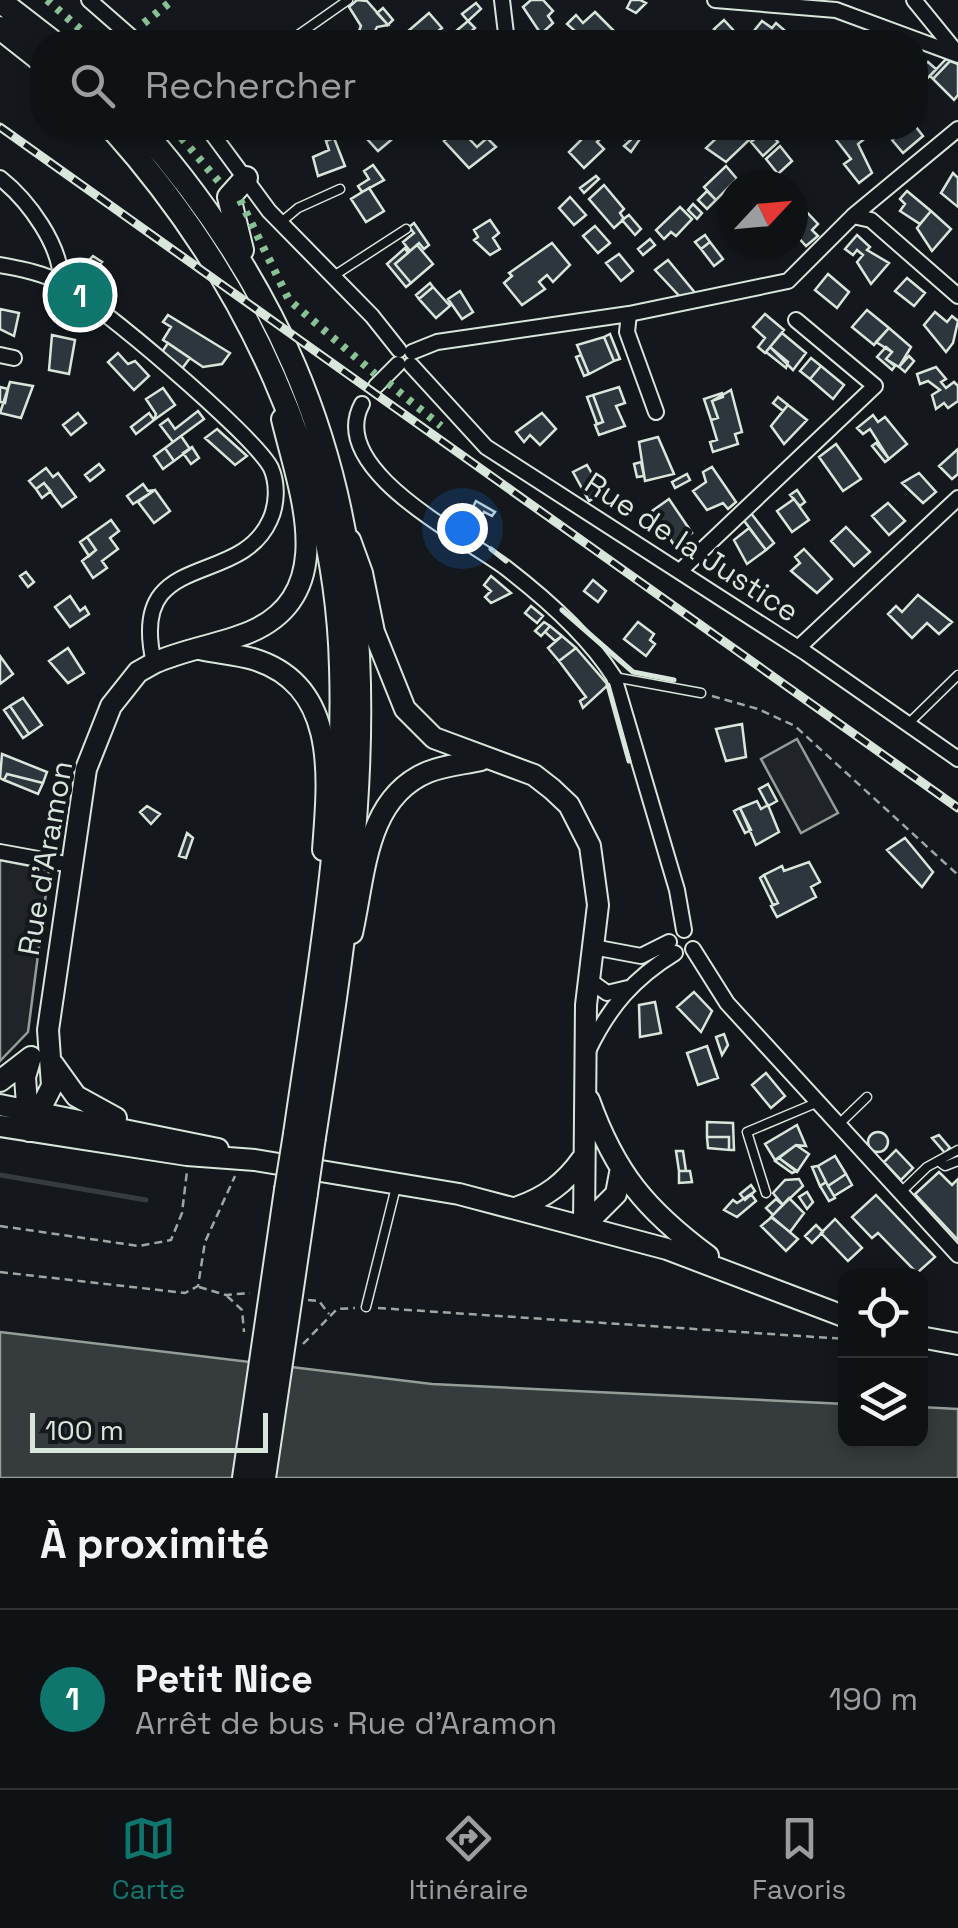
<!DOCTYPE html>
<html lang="fr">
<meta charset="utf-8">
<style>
:root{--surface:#0f1215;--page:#1d2022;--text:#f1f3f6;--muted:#9b9ea0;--line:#2f3234;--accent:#0f766e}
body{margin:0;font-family:"Space Grotesk",sans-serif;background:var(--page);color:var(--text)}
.controls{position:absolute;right:30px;bottom:30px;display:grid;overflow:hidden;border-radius:20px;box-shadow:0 5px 15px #0003}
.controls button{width:90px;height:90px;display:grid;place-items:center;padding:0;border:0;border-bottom:2px solid var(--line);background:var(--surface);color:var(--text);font:50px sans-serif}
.compass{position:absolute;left:718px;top:170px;width:90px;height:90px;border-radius:50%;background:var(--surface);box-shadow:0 5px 15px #0003;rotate:64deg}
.scale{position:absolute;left:30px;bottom:25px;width:238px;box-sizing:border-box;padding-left:10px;border:5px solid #d8e6dc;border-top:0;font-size:28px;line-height:35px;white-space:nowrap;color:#d8e6dc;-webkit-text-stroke:8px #14181c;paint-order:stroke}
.you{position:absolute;left:462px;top:528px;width:35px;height:35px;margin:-25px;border:8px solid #fff;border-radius:50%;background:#1a73e8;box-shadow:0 0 0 15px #1a73e833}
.badge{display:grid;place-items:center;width:65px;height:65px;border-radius:50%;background:var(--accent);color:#fff;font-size:32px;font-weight:700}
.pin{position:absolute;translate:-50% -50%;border:5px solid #fff;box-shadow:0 2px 10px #0006}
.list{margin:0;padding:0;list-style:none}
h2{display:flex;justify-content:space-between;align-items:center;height:130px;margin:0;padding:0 40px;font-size:42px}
h2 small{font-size:32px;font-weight:400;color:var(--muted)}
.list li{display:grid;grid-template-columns:65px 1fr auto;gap:30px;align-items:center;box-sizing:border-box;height:180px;padding:0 40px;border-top:2px solid var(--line)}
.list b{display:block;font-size:38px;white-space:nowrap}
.list p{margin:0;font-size:32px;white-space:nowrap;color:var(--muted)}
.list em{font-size:32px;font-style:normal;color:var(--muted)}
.icon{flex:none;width:55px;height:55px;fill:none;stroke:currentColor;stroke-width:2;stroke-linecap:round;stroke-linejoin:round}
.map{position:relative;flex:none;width:958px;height:1478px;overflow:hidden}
.search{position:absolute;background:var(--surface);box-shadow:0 5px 15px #0003;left:30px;right:30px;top:30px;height:110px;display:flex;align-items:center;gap:25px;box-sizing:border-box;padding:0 35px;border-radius:40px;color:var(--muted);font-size:38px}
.sheet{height:310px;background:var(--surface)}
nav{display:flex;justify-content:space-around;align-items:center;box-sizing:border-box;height:140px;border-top:2px solid var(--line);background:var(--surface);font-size:28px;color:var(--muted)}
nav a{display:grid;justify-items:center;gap:5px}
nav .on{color:var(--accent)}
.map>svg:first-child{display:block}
.green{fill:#202428;stroke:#939e99;stroke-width:2.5}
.water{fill:#363b3e;stroke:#939e99;stroke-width:2.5}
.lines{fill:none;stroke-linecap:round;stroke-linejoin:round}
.stream{stroke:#363b3e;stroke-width:5}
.building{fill:#2c363c;stroke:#d8e6dc;stroke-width:2.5}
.lane-casing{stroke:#d8e6dc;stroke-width:11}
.street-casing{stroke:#d8e6dc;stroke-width:18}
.secondary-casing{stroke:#d8e6dc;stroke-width:24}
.primary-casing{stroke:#d8e6dc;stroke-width:26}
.path{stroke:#9da8a2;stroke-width:2.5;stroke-dasharray:8 5;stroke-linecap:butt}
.lane{stroke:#14181c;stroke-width:8}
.street{stroke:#14181c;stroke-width:14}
.secondary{stroke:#14181c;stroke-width:20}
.primary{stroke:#14181c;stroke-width:22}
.rail-casing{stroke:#d8e6dc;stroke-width:9}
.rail{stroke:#14181c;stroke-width:5;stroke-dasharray:15;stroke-linecap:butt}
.primary-bridge-casing{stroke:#d8e6dc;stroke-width:26;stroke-linecap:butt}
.primary-bridge{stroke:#14181c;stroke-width:22}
.hedge{stroke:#8ac095;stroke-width:8;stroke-dasharray:5 8;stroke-linecap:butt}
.wall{stroke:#d8e6dc;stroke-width:5}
.labels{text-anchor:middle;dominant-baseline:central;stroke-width:8;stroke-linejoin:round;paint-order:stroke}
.street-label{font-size:30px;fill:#d8e6dc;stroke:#14181c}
</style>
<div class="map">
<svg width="958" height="1478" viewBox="0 0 958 1478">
<rect width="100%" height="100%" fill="#14181c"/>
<path class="green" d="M 797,739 L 838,813 L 801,833 L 761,759 Z
M 0,860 L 49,870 L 28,1032 L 0,1061 Z"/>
<path class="water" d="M 0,1332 L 432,1384 L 845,1404 L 846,1440 L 920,1440 L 921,1407 L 958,1409 L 958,1478 L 0,1478 Z"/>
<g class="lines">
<path class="stream" d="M 0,1175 L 146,1200"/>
</g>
<path class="building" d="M 357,0 L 367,1 L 388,25 L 377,27 L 369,42 L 355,41 L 361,26 L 349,7 Z
M 531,0 L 543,0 L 553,11 L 548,16 L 553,23 L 541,34 L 523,7 Z
M 631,0 L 640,0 L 646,3 L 636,13 L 627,8 Z
M 476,3 L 481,9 L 468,21 L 462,14 Z
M 383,8 L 393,20 L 388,25 L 377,13 Z
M 595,12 L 615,32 L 609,38 L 612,42 L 602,42 L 592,32 L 584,39 L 567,24 L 576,15 L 583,23 Z
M 429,13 L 442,28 L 424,42 L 403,42 L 399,39 Z
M 724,20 L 734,31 L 724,40 L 714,29 Z
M 468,21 L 475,28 L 468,34 L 476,42 L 457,42 L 461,39 L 455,32 Z
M 762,21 L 772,28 L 776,23 L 797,41 L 764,42 L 753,32 Z
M 839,33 L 848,42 L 829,42 Z
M 946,59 L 950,61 L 933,79 L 930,76 Z
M 950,61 L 958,64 L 958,95 L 954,100 L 933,79 Z
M 928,62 L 936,69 L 923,83 L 916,82 L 916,72 Z
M 916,127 L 923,136 L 903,153 L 892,140 L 906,128 Z
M 357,128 L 391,128 L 397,135 L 378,151 Z
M 459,128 L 477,147 L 487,138 L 496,147 L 469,168 L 444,141 Z
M 593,128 L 602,137 L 597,142 L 604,149 L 584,168 L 569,152 Z
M 624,128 L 637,128 L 625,139 L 619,133 Z
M 727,128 L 737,128 L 749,140 L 726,162 L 706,148 Z
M 827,128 L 853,128 L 863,140 L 858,144 L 872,173 L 859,183 L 844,164 L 851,159 Z
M 766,129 L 778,142 L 763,156 L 751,142 Z
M 636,135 L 640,139 L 631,152 L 624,146 Z
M 334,138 L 345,166 L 318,176 L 313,157 L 329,150 L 326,141 Z
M 780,146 L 792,161 L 778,174 L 766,159 Z
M 373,165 L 384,180 L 362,192 L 358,186 L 369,179 L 364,171 Z
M 726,166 L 737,179 L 716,200 L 704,187 Z
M 953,173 L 958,178 L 958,207 L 941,193 Z
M 596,176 L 599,179 L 584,193 L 580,188 Z
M 604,185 L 624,209 L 620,213 L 624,219 L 614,228 L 589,199 Z
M 369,188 L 384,211 L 366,222 L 351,199 Z
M 707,191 L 716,200 L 707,209 L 698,200 Z
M 907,191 L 931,211 L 920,224 L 900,211 L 905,204 L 900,199 Z
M 570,197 L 586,215 L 574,225 L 559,208 Z
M 693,204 L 702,213 L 697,219 L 688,210 Z
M 680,207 L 692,219 L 676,236 L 671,232 L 664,239 L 656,230 Z
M 802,207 L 818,224 L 812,230 L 818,236 L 806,246 L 796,235 L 793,237 L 793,215 Z
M 931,211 L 951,229 L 932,251 L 917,228 Z
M 629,215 L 641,229 L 635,235 L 622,220 Z
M 490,220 L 499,233 L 493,238 L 500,249 L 490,255 L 474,240 L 478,237 L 474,230 Z
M 414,223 L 429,245 L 424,249 L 419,243 L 410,251 L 403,242 L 414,233 L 409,227 Z
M 595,226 L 610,243 L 598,253 L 583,236 Z
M 705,235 L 710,242 L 701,249 L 695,242 Z
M 857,235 L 870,247 L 867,250 L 889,263 L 871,284 L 857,262 L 863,255 L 857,250 L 853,255 L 845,249 Z
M 650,239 L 655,245 L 643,255 L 638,249 Z
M 710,242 L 723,259 L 714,266 L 701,249 Z
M 552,243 L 570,265 L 553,282 L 547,275 L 539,282 L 545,289 L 522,305 L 504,283 L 512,276 L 509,273 Z
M 417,245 L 433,264 L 411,283 L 395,264 Z
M 405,248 L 408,253 L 395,264 L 411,283 L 406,287 L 387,264 Z
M 619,254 L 633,271 L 621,281 L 606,263 Z
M 93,256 L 102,262 L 90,273 L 84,265 Z
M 668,260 L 696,294 L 684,301 L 655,270 Z
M 828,274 L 849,292 L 837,308 L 815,290 Z
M 907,278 L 925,293 L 914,306 L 895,291 Z
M 430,283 L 433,287 L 419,299 L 416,295 Z
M 433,287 L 450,306 L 436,318 L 419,299 Z
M 460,291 L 473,312 L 462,319 L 448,299 Z
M 0,309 L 19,313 L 14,336 L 0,329 Z
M 867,310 L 889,328 L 874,345 L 852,327 Z
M 935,312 L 947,322 L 952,316 L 958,321 L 953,343 L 946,352 L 924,325 Z
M 765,314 L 784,330 L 765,353 L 758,347 L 765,338 L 753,327 Z
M 168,315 L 230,353 L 222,364 L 203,367 L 163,340 L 171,327 L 163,322 Z
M 889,328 L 911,347 L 899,367 L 886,359 L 892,352 L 876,342 Z
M 782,333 L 806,353 L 793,370 L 770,347 Z
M 610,334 L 620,359 L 614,361 L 604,337 Z
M 52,335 L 75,340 L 69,374 L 49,370 Z
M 604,337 L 614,361 L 589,374 L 577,345 Z
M 168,343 L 190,358 L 181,370 L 162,352 Z
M 770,347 L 788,362 L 786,368 L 766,352 Z
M 886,347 L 892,352 L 886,359 L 895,366 L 892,370 L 877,357 Z
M 118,353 L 128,364 L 135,361 L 149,376 L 134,390 L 108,362 Z
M 581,355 L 589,374 L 584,376 L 576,357 Z
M 909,356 L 914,361 L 905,372 L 899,367 Z
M 811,358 L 821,366 L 810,379 L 800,371 Z
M 821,366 L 844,385 L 833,399 L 810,379 Z
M 936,367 L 946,379 L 941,382 L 946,388 L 954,382 L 958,386 L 958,401 L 948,408 L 944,403 L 936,409 L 932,395 L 940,390 L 928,381 L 920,384 L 917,374 Z
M 10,382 L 33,386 L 21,418 L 0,413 Z
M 0,387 L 8,389 L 5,403 L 0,402 Z
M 619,387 L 625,403 L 616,406 L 625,426 L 599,435 L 595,425 L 603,422 L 593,395 Z
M 163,388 L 175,405 L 154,420 L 156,414 L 146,399 Z
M 731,390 L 742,432 L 735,434 L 738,444 L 713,452 L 710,442 L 717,440 L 711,420 L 718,418 L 712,401 Z
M 722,393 L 723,397 L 712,401 L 718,418 L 711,420 L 704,399 Z
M 593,395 L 603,422 L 597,424 L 587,397 Z
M 778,397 L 788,405 L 783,411 L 773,403 Z
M 788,405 L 807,420 L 784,444 L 771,426 Z
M 198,411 L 204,419 L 173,442 L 160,425 L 168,419 L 175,429 Z
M 78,413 L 86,423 L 71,435 L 63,425 Z
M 149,413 L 154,420 L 136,434 L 131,427 Z
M 542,413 L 556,429 L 540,445 L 530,435 L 524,442 L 516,432 Z
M 873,415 L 878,422 L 885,417 L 907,444 L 889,459 L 870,429 L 863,434 L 857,428 Z
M 217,429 L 247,456 L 235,465 L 205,438 Z
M 181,436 L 190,449 L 174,461 L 165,448 Z
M 658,437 L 674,474 L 645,481 L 639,442 Z
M 876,443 L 889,459 L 885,462 L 872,446 Z
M 836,444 L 861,479 L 843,491 L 819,457 Z
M 192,447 L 199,458 L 191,464 L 183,453 Z
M 165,448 L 174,461 L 163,469 L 154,456 Z
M 958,449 L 958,474 L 952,479 L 939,466 Z
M 641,462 L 644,476 L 637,477 L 634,464 Z
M 99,464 L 104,470 L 90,481 L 85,475 Z
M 587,465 L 603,493 L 589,501 L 573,472 Z
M 712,467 L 736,502 L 728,509 L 723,503 L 707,510 L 693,491 L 706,482 L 703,472 Z
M 46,468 L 53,477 L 58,473 L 76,497 L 62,507 L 44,483 L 36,489 L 29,481 Z
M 919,473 L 936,492 L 923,503 L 902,483 Z
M 687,474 L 690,480 L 675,488 L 672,482 Z
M 44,483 L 51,491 L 42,498 L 36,489 Z
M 143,484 L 148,491 L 155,490 L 133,504 L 127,496 Z
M 155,490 L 170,511 L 154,523 L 138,502 Z
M 797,490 L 805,502 L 800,506 L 790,495 Z
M 669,499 L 692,533 L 674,545 L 652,511 Z
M 794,499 L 809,520 L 792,532 L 777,511 Z
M 476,501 L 495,512 L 492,516 L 484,512 L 480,520 L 469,515 Z
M 888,503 L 905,521 L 889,535 L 872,516 Z
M 750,512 L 774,543 L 766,550 L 742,518 Z
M 111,520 L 119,531 L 110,538 L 118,549 L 102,561 L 107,568 L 93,578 L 82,561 L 96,550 L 87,537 Z
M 846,527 L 870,552 L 854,566 L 831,541 Z
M 749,528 L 766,550 L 747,564 L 734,540 Z
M 87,537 L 96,550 L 89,556 L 80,542 Z
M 804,549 L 832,579 L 817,593 L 791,571 L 800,563 L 795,557 Z
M 26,572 L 34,582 L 28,587 L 20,576 Z
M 491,576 L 511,593 L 491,603 L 485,597 L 491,591 L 484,585 Z
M 593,580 L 606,591 L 598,602 L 584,591 Z
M 918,595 L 952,622 L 939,634 L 927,623 L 912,638 L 888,614 L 896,606 L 902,612 Z
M 70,596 L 80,611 L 85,607 L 89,614 L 70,627 L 55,607 Z
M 531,606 L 543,616 L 537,623 L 525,613 Z
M 544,622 L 550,626 L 541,636 L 535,631 Z
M 638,622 L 654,634 L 650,640 L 655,644 L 646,656 L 624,639 Z
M 550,626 L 562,636 L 555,641 L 545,632 Z
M 562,636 L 576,648 L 559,661 L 548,648 Z
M 68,648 L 84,673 L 68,683 L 49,661 Z
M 576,648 L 608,685 L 583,708 L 580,701 L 586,697 L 559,661 Z
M 0,656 L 13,674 L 0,684 Z
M 23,698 L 42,725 L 29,734 L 10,706 Z
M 10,706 L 29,734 L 23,738 L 4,710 Z
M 742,724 L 746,757 L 726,761 L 716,729 Z
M 2,754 L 47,772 L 43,783 L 7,774 L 4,780 L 0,778 Z
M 7,774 L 43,783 L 38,794 L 4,780 Z
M 768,784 L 777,801 L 768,806 L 759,789 Z
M 757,801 L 761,809 L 768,805 L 779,832 L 756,845 L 740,808 Z
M 147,806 L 160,814 L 151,824 L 140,812 Z
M 740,808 L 751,830 L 745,833 L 734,811 Z
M 187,833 L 193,838 L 186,858 L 179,856 Z
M 905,838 L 933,872 L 922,887 L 887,850 Z
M 809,862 L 820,882 L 811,887 L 816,897 L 777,917 L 771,906 L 778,903 L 764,875 L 782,866 L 784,871 Z
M 764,875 L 778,903 L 773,905 L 760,878 Z
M 694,992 L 712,1011 L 701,1032 L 677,1007 Z
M 655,1002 L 661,1033 L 640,1037 L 639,1005 Z
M 724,1034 L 728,1045 L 722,1055 L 716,1037 Z
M 707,1046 L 718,1078 L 698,1085 L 687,1053 Z
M 766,1073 L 785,1096 L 771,1108 L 752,1085 Z
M 707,1122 L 733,1123 L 734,1150 L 729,1150 L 729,1137 L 707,1137 Z
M 797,1125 L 806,1146 L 796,1145 L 775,1160 L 765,1144 Z
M868 1142a10 10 0 1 1 20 0a10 10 0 1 1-20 0Z
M 939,1135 L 950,1148 L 945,1153 L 932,1138 Z
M 707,1137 L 729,1137 L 729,1150 L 708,1148 Z
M 796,1145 L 809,1154 L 797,1172 L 779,1158 Z
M 896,1150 L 913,1168 L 901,1180 L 884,1162 Z
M 676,1151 L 683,1151 L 686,1171 L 679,1171 Z
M 835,1156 L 846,1174 L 828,1186 L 818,1166 Z
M 779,1158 L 797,1171 L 792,1173 L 775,1161 Z
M 818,1166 L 826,1182 L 820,1186 L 812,1167 Z
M 679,1171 L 690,1171 L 692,1182 L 679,1183 Z
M 939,1172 L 952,1185 L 958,1179 L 958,1240 L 915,1194 Z
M 846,1174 L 852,1185 L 834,1196 L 828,1186 Z
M 799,1179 L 803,1186 L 783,1205 L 773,1193 L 785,1180 Z
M 826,1182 L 835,1198 L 829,1201 L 820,1186 Z
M 751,1185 L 755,1191 L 745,1200 L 740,1194 Z
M 807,1192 L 813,1202 L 807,1209 L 799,1197 Z
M 751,1194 L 756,1201 L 737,1217 L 724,1210 L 733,1200 L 737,1203 Z
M 876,1195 L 935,1257 L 917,1273 L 878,1233 L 872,1238 L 852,1217 Z
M 789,1198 L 804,1213 L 790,1232 L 771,1217 Z
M 776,1199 L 783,1205 L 773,1215 L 766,1208 Z
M 772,1217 L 798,1239 L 786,1251 L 761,1226 Z
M 835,1219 L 862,1248 L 848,1261 L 821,1233 Z
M 816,1225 L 823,1232 L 812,1243 L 805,1236 Z"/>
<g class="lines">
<defs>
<path id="lane" d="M 288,42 L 348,0
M 280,223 L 298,208 L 340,189
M 332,277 L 406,229
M 614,677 L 701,693
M 908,724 L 958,675
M 837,1126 L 867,1097
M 938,1161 L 945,1166 L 958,1161
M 766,1193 L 747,1132 L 816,1103
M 900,1193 L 927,1167 L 958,1150
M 366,1307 L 396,1187"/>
<path id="street" d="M 89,0 L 137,42
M 502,0 L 507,42
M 715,0 L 836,10 L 958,55
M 914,0 L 958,54
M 208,128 L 269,211 L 372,316 L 399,350
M 0,178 C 28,200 62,246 61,283
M 853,216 L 871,220 L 958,296
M 0,265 C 20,269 40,272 59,282 C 93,298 256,437 271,468 C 278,484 277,505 270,520 C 239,590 127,547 154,663
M 629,314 L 627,332 L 656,412
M 412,352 L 437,342 L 629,314 L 788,281 L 853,216 L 958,129
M 0,355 L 14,358
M 411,365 L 486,447 L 806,653 L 958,759
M 376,386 L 398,364
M 362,404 C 326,470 465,537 506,568 C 545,598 588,636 614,677 L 677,890 L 684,930
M 680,571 L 875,386 L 796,320
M 798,648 L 958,498
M 0,852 L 71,865
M 593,947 L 641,956 L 669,942
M 693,949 L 727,1003 L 958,1255
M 589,980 L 607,993 L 628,988
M 588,1051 C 609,1007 634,978 675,953"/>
<path id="secondary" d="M 350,540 L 362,573 L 374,632 L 405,709 L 434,738 L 534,775 L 552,789 L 569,805 L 590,846 L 598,905 L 586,1005 L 584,1226
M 200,649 C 217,653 236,654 253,659 C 340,685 328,781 323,850
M 352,933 C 365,876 365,798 428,772 C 445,765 463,764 481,760
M 53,1064 L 76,1096 L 116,1118
M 0,1081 L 31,1057
M 589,1100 C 615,1173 646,1210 708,1256
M 0,1105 L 218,1149
M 28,1119 L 25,1077 L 31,1057
M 0,1126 L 187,1155 L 255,1160 L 459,1194 L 667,1249 L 846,1317
M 29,1131 L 52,1086 L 48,1030 L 86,769 L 111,706 L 138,672 L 154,663 C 185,649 219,645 250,632 C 341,593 299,491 282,419
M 518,1207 C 546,1197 565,1183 582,1159
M 584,1226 L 616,1194 L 620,1173
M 920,1337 L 958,1344"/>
<path id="primary" d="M 0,1 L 53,42
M 0,28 L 42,61
M 112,128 C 244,276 336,466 341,667 C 346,824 317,980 295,1134
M 141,128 C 420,446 374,752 314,1137
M 242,250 L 229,197 L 246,178
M 244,1478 L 286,1190
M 264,1478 L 306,1193"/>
</defs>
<use href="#lane" class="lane-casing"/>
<use href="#street" class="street-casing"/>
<use href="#secondary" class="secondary-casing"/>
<use href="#primary" class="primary-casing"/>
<path class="path" d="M 712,696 L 758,709 L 795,726 L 958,875
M 0,1226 L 139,1246 L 171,1240 L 182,1213 L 187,1171
M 0,1272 L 185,1293 L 198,1286 L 205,1242 L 235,1176
M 199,1287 L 226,1295 L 250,1293
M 227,1296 L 242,1310 L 244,1332
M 308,1300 L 319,1301 L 329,1314
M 378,1308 L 846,1339
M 303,1344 L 337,1309 L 355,1308"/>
<use href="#lane" class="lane"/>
<use href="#street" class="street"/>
<use href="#secondary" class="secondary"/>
<use href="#primary" class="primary"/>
<defs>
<path id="rail" d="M 0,127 L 958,808"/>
</defs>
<use href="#rail" class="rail-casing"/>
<use href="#rail" class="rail"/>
<defs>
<path id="primary-bridge" d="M 286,1190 L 295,1134
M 306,1193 L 314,1137"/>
</defs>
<use href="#primary-bridge" class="primary-bridge-casing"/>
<use href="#primary-bridge" class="primary-bridge"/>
<path class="hedge" d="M 47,0 L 95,42
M 144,23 L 173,0
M 300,42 L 311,33
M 173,128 L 220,183
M 240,200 L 289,300 L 375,374
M 388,383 L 441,426"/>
<path class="wall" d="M 491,549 L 506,561
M 562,610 L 633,672 L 674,680
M 608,685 L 629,761"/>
</g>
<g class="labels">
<g class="street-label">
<text transform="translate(692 547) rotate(33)">Rue de la Justice</text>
<text transform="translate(45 858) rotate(-80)">Rue d'Aramon</text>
</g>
</g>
</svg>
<div class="controls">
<button><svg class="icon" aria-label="locate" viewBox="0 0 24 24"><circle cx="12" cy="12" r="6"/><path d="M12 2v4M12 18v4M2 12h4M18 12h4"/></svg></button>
<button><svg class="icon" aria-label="layers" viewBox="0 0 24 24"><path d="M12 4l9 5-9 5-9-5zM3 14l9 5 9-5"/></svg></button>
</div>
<svg class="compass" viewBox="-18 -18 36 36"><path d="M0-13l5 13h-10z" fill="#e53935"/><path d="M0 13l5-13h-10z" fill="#9b9ea0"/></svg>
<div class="scale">100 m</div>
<div class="you"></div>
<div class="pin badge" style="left:80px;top:295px">1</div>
<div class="search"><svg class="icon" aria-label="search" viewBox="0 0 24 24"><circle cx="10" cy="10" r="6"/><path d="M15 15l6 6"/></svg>Rechercher</div>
</div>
<section class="sheet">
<h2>À proximité<small></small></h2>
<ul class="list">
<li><span class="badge">1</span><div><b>Petit Nice</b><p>Arrêt de bus · Rue d'Aramon</p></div><em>190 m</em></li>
</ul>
</section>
<nav>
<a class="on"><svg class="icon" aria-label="map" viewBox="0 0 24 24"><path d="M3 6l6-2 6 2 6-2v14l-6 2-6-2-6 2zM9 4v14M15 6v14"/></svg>Carte</a>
<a><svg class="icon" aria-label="directions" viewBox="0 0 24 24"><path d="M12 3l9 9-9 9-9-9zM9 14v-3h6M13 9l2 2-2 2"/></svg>Itinéraire</a>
<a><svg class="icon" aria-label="saved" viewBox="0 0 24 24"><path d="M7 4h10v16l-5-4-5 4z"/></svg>Favoris</a>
</nav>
